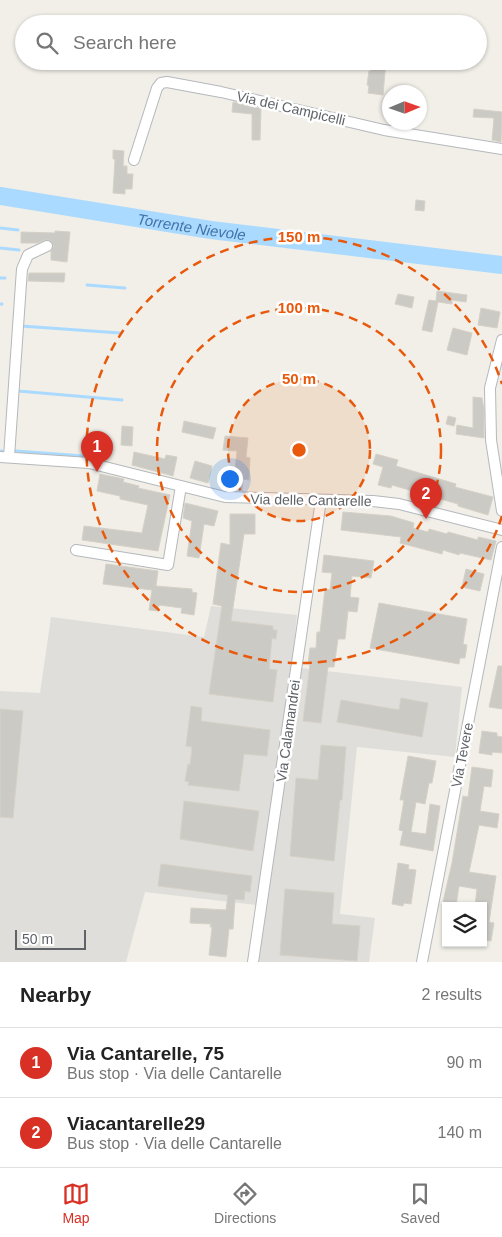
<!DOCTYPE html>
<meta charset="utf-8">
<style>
:root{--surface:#fff;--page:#f2f2f2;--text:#222;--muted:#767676;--line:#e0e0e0;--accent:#d93025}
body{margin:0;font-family:Helvetica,sans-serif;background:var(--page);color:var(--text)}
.controls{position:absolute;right:15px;bottom:15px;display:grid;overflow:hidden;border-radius:0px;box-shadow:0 1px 4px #0004}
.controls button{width:45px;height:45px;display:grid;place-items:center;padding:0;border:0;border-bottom:1px solid var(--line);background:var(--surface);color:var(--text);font:25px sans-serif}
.compass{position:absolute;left:382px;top:85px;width:45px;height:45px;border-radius:50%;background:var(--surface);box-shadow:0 1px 4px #0004;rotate:88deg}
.scale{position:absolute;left:15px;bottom:12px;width:71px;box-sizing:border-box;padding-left:5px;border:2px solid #5f6368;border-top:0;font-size:14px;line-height:18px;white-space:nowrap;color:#5f6368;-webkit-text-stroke:4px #fff;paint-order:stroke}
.you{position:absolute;left:229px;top:478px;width:18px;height:18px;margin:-12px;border:4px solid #fff;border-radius:50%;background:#1a73e8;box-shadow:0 0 0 8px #1a73e833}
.badge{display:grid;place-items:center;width:32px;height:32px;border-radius:50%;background:var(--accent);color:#fff;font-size:16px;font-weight:700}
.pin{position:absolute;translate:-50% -41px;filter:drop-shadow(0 1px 2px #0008)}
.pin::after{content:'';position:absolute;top:26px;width:18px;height:15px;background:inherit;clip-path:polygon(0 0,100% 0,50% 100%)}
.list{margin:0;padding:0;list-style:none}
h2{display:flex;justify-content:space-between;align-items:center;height:65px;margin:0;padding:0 20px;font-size:21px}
h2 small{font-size:16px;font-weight:400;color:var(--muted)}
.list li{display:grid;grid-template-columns:32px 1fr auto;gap:15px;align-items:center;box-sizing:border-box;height:70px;padding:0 20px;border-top:1px solid var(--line)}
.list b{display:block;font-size:19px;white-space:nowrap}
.list p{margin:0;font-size:16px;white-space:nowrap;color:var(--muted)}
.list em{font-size:16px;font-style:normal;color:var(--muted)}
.icon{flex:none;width:28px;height:28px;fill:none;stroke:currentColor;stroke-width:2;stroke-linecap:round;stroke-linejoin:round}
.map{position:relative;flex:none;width:502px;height:962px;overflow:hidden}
.search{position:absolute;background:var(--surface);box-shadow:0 1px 4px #0004;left:15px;right:15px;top:15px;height:55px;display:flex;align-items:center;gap:12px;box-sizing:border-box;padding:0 18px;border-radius:28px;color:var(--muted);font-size:19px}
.sheet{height:205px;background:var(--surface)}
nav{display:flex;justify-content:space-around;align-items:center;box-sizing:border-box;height:70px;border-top:1px solid var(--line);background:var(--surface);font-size:14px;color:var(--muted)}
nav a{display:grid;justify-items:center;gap:2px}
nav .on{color:var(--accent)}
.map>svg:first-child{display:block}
.industrial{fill:#e0deda}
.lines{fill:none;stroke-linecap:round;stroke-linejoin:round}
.stream{stroke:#aadaff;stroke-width:3}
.river{stroke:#aadaff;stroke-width:18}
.building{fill:#cccac5;stroke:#d6d1c6}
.street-casing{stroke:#b5b8bc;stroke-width:12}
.street{stroke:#fff;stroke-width:10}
.ring{fill:none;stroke:#e8590c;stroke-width:2.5;stroke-dasharray:9 6}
.labels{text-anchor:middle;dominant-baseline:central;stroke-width:5;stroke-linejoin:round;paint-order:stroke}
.street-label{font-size:14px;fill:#5f6368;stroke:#fff}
.water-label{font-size:15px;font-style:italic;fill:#4174aa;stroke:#fff}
.centre{fill:#e8590c;stroke:#fff;stroke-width:2.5}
.ring-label{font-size:15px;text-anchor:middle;font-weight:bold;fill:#e8590c;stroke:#fff;stroke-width:5;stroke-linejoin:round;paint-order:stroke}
</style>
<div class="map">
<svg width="502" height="962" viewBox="0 0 502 962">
<rect width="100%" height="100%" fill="#f1efe8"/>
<path class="industrial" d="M 211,606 L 297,615 L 292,667 L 462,687 L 455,757 L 357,747 L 340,914 L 375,918 L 369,962 L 247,962 L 256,905 L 145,892 L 126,962 L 0,962 L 0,691 L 40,693 L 51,617 L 204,637 Z"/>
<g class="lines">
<path class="stream" d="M 0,228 L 18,230
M 0,248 L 19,250
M 0,278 L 5,278
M 87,285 L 125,288
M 0,304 L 2,304
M 21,326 L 120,333
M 18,391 L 122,400
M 0,451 L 2,451
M 16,451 L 97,457"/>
<path class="river" id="s1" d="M 0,196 L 211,230 L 502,265"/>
</g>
<path class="building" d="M 373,61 L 386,61 L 383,95 L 368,93 L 369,86 L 367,85 L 369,71 L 371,71 Z
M 233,102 L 261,108 L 260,140 L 252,140 L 252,114 L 232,112 Z
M 474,109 L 502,112 L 501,142 L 492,140 L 494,118 L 473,117 Z
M 113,150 L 124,151 L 123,166 L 127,166 L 127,174 L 133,174 L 132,189 L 125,189 L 125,194 L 113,193 L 115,159 L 113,159 Z
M 416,200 L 425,201 L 424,211 L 415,210 Z
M 55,231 L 70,232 L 67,262 L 51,260 L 51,251 L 54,246 L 50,240 L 45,240 L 37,243 L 21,243 L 21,232 L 55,233 Z
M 29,273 L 65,273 L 64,282 L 28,281 Z
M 437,291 L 467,295 L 466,302 L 452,300 L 452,304 L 438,302 L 432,332 L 422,330 L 429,300 L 436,301 Z
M 398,294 L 414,297 L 412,308 L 395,304 Z
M 481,308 L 500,312 L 497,328 L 478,325 Z
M 453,328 L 472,333 L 467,355 L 447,350 Z
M 473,397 L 482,398 L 484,409 L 484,438 L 456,434 L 457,425 L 473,428 Z
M 448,416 L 456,418 L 454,426 L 446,424 Z
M 184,421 L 216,428 L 213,439 L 182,432 Z
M 122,426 L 133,427 L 132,446 L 121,445 Z
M 225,436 L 248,438 L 246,457 L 250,458 L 249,480 L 243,479 L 242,491 L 233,490 L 237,451 L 223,450 Z
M 134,452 L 165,459 L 166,455 L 177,457 L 173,476 L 132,465 Z
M 376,454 L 398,460 L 396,466 L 456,484 L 455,487 L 493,497 L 488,515 L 458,506 L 458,504 L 416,492 L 392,485 L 391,488 L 378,485 L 383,467 L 373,464 Z
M 195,461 L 212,466 L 208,483 L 190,478 Z
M 100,474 L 124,479 L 123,482 L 139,486 L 138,488 L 170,495 L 158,551 L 82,540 L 84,526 L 142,533 L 148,505 L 120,499 L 120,496 L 97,491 Z
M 185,503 L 218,511 L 214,526 L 204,524 L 199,558 L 187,556 L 192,521 L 183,518 Z
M 343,512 L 391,516 L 414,523 L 413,528 L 428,532 L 429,529 L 447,534 L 448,532 L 478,540 L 478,537 L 496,541 L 491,560 L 460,553 L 459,555 L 443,550 L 442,554 L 400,543 L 401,537 L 341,530 Z
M 230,514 L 255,514 L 255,534 L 244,534 L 231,621 L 273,626 L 273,630 L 277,630 L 276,639 L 272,638 L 269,669 L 277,670 L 273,702 L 209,694 L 222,606 L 213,604 L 221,543 L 230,545 Z
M 324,555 L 374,561 L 371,578 L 352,576 L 350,597 L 359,598 L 357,612 L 348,611 L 345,639 L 338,639 L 334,667 L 328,667 L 321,723 L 303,721 L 310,664 L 308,664 L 310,648 L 316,648 L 317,632 L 320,632 L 325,589 L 330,590 L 332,573 L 322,572 Z
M 106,564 L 158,571 L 156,586 L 192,589 L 192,592 L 197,593 L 194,615 L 181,613 L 182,608 L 159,605 L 158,611 L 149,610 L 152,590 L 103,584 Z
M 466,569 L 484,574 L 480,591 L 462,587 Z
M 379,603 L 467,619 L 463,644 L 467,645 L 465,658 L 460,658 L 459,664 L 370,648 Z
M 498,666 L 502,666 L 502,709 L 489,707 Z
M 401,698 L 428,703 L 422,737 L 337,722 L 341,700 L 399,710 Z
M 191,706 L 202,708 L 201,721 L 270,730 L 267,756 L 244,754 L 239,791 L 188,785 L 189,782 L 185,781 L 188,764 L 190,765 L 192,747 L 186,746 Z
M 0,709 L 23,711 L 13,818 L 0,817 Z
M 482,731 L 497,733 L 497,736 L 502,737 L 502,753 L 492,752 L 492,755 L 479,753 Z
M 321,745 L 346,747 L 342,800 L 340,800 L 334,861 L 290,856 L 296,778 L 318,780 Z
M 408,756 L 436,761 L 432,783 L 429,783 L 425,804 L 416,802 L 411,832 L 426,834 L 430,804 L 440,806 L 433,851 L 400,845 L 403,831 L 399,830 L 404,800 L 400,800 Z
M 472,767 L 493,770 L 491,787 L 484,786 L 480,811 L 499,814 L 497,828 L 479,825 L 469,872 L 496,876 L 489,922 L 494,923 L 491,941 L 483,940 L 483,906 L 475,906 L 477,889 L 459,886 L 456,906 L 442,906 L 452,863 L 463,796 L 468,797 Z
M 184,801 L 259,811 L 253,851 L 180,839 Z
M 398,863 L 409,865 L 408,869 L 416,870 L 411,904 L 404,903 L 403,906 L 392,904 Z
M 161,864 L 252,876 L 250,892 L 245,891 L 244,900 L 235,899 L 233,929 L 229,929 L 226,957 L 209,955 L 212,927 L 210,927 L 211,924 L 190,923 L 191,908 L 226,910 L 228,895 L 158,886 Z
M 285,889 L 334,893 L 332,924 L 360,926 L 357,961 L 280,955 Z"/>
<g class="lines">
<defs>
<path id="street" d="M 134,160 L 157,88 L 161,83 L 167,82 L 221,92 L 384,130 L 502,149
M 502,340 L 490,388 L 491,440 L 502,511
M 0,457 L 89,463 L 225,497 L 373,501 L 399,504 L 502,530
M 9,457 L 22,269 L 28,255 L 47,246
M 76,550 L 168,565 L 181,486
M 253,962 L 321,500
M 422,962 L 502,547"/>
</defs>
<use href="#street" class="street-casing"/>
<use href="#street" class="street"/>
</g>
<circle cx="299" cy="450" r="71" fill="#e8590c" fill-opacity=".12"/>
<g class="ring">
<circle cx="299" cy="450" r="71"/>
<circle cx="299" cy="450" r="142"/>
<path d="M502 516A213 213 0 1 1 502 384"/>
</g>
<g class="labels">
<g class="street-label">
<text transform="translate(291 108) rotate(13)">Via dei Campicelli</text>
<text transform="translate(311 500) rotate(1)">Via delle Cantarelle</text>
<text transform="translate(288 731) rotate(-82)">Via Calamandrei</text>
<text transform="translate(462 755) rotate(-79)">Via Tevere</text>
</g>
<g class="water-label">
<text stroke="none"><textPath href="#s1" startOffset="194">Torrente Nievole</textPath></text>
</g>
</g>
<circle cx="299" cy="450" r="8" class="centre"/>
<g class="ring-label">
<text x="299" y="242">150 m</text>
<text x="299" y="313">100 m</text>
<text x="299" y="384">50 m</text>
</g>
</svg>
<div class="controls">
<button><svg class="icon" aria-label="layers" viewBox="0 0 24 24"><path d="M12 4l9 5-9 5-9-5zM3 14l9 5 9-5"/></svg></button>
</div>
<svg class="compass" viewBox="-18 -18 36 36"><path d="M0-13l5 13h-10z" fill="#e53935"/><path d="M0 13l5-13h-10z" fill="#767676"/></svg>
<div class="scale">50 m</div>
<div class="you"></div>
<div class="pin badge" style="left:97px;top:472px">1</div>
<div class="pin badge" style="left:426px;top:519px">2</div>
<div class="search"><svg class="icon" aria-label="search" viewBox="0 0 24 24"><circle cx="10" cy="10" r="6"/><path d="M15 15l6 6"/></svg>Search here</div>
</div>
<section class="sheet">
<h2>Nearby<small>2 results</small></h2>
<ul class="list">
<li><span class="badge">1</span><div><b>Via Cantarelle, 75</b><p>Bus stop · Via delle Cantarelle</p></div><em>90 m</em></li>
<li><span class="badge">2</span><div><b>Viacantarelle29</b><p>Bus stop · Via delle Cantarelle</p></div><em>140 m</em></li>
</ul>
</section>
<nav>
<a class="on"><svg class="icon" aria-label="map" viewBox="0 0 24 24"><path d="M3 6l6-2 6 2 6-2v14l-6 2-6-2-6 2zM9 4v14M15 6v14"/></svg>Map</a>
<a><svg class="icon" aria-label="directions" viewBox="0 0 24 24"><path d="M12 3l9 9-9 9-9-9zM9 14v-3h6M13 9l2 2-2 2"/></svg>Directions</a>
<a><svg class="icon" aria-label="saved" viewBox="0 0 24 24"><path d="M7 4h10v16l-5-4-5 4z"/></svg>Saved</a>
</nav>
